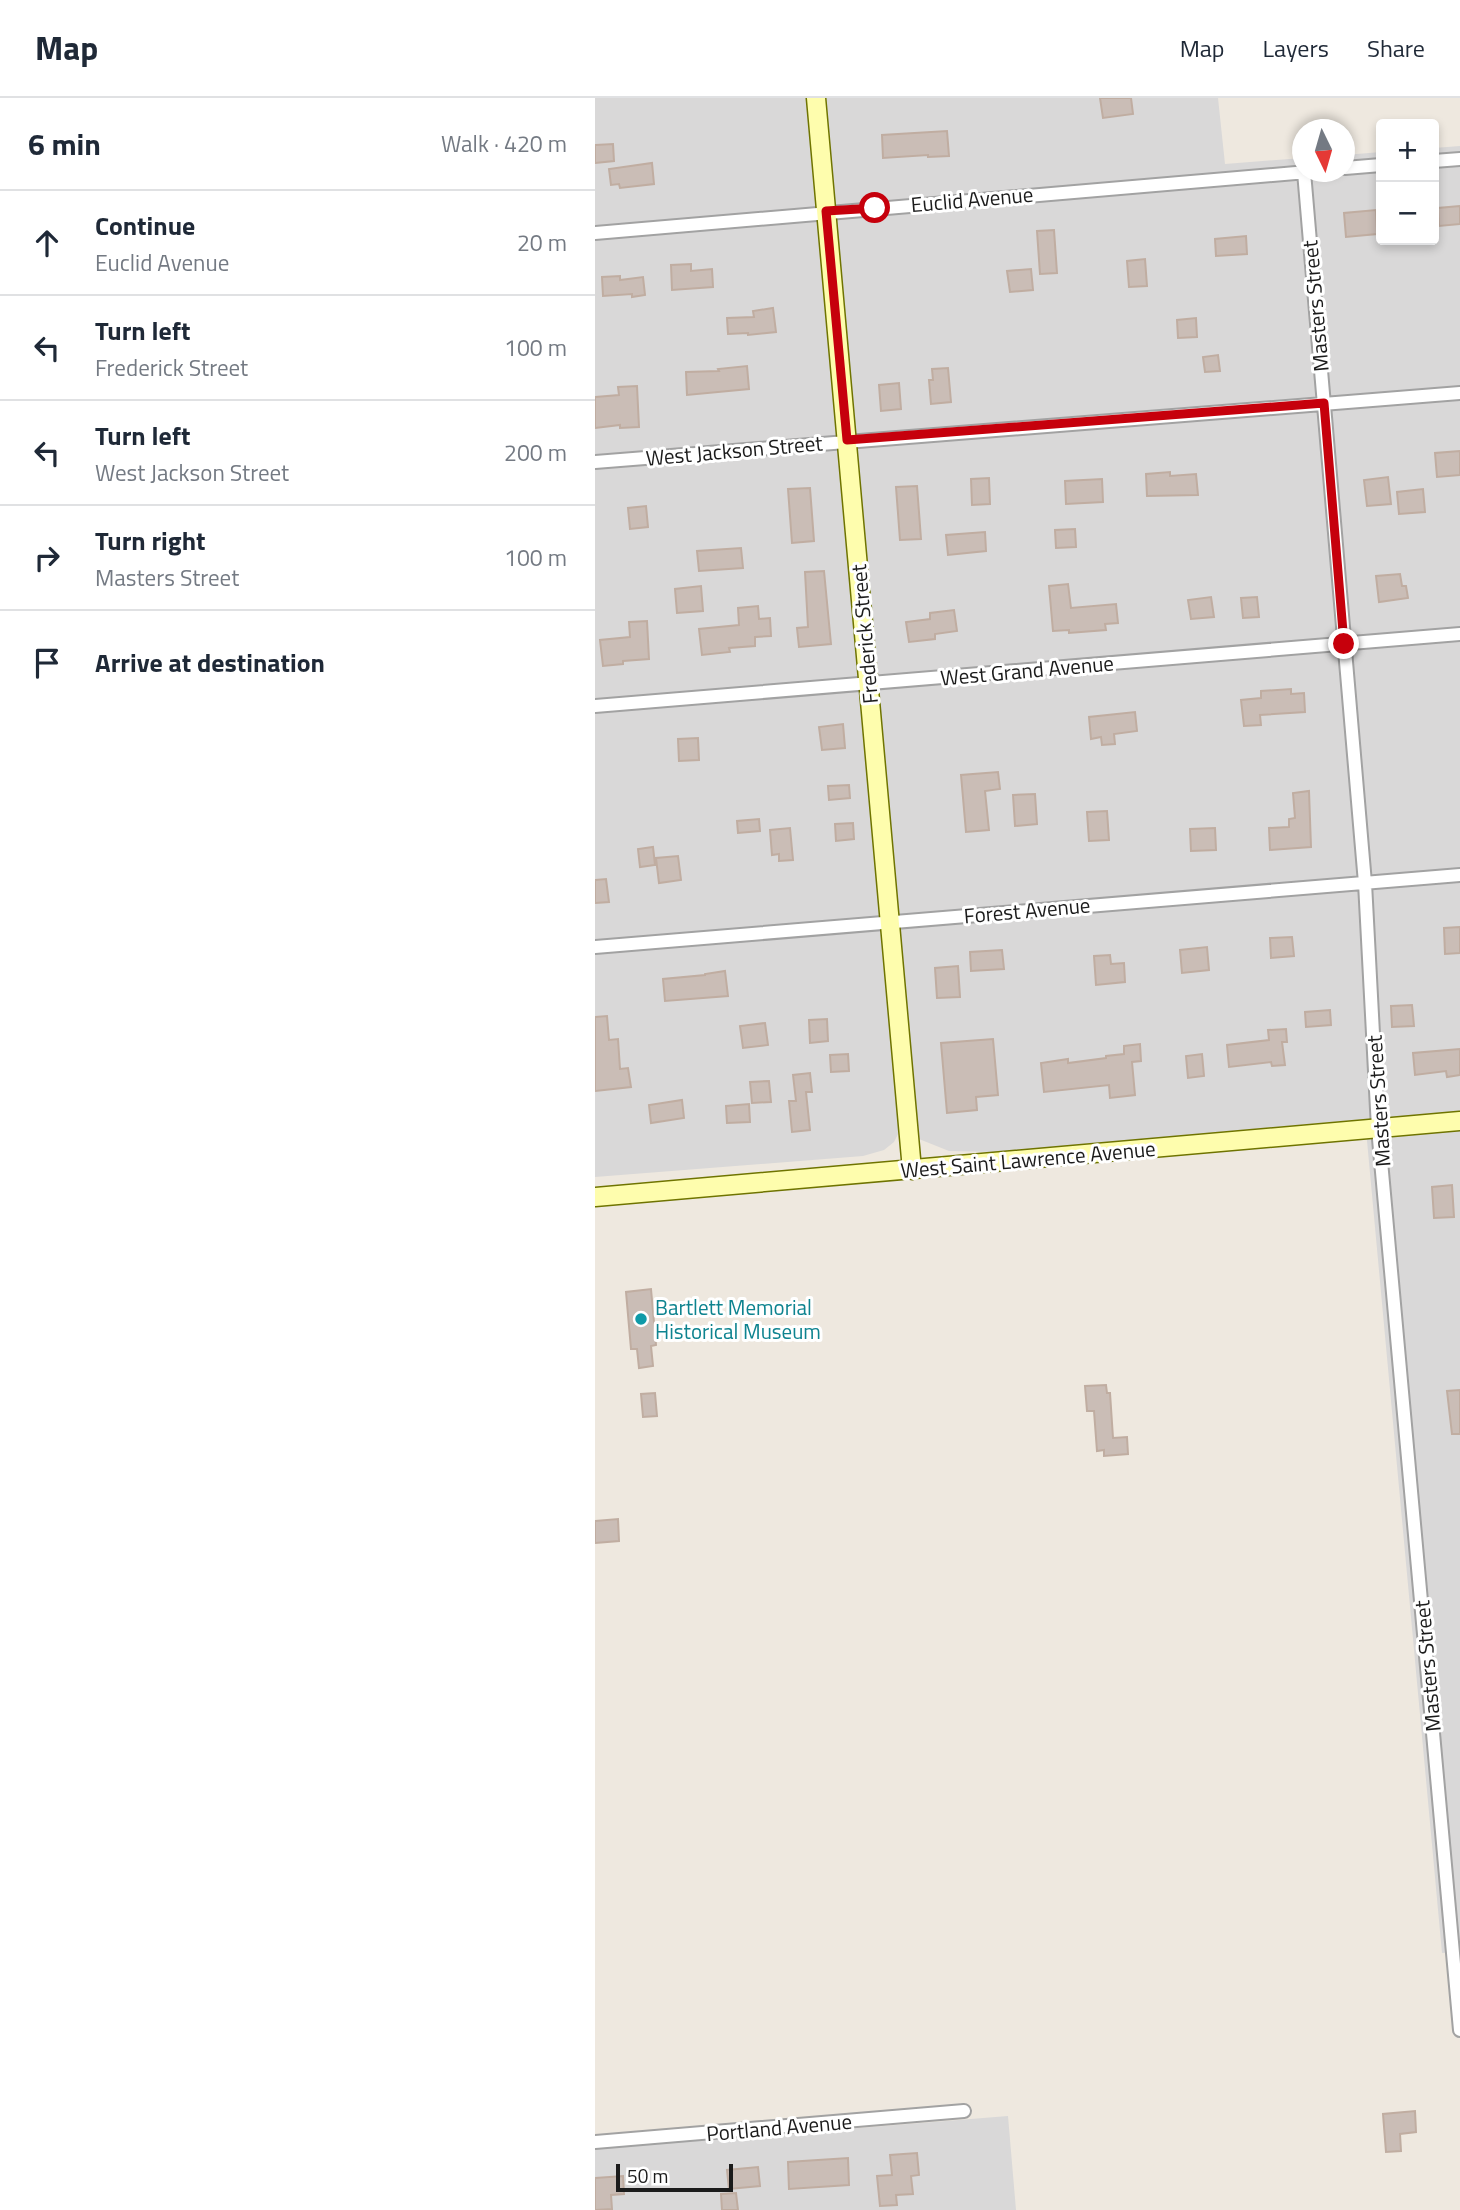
<!DOCTYPE html>
<meta charset="utf-8">
<style>
:root{--surface:#fff;--page:#f2f2f3;--text:#1f2937;--muted:#747a83;--line:#e0e1e3}
body{margin:0;font-family:"Titillium Web",sans-serif;background:var(--page);color:var(--text)}
.controls{position:absolute;right:21px;top:21px;display:grid;overflow:hidden;border-radius:7px;box-shadow:0 4px 10px #0003}
.controls button{width:63px;height:63px;display:grid;place-items:center;padding:0;border:0;border-bottom:2px solid var(--line);background:var(--surface);color:var(--text);font:35px sans-serif}
.compass{position:absolute;left:697px;top:21px;width:63px;height:63px;border-radius:50%;background:var(--surface);box-shadow:0 4px 10px #0003;rotate:175deg}
.scale{position:absolute;left:21px;bottom:18px;width:117px;box-sizing:border-box;padding-left:7px;border:4px solid #1b1b1b;border-top:0;font-size:19px;line-height:24px;white-space:nowrap;color:#1b1b1b;-webkit-text-stroke:5px #fff;paint-order:stroke}
.stop{position:absolute;width:21px;height:21px;margin:-16px;border:5px solid #c6000c;border-radius:50%;background:#fff}
.stop.end{background:#c6000c;border-color:#fff;box-shadow:0 2px 7px #0008}
.list{margin:0;padding:0;list-style:none}
h2{display:flex;justify-content:space-between;align-items:center;height:91px;margin:0;padding:0 28px;font-size:30px}
h2 small{font-size:23px;font-weight:400;color:var(--muted)}
.list li{display:grid;grid-template-columns:46px 1fr auto;gap:21px;align-items:center;box-sizing:border-box;height:105px;padding:0 28px;border-top:2px solid var(--line)}
.list b{display:block;font-size:26px;white-space:nowrap}
.list p{margin:0;font-size:23px;white-space:nowrap;color:var(--muted)}
.list em{font-size:23px;font-style:normal;color:var(--muted)}
.icon{flex:none;width:38px;height:38px;fill:none;stroke:currentColor;stroke-width:2;stroke-linecap:round;stroke-linejoin:round}
.map{position:relative;flex:none;width:865px;height:2112px;overflow:hidden}
header{display:flex;align-items:center;gap:42px;box-sizing:border-box;height:98px;padding:0 35px;background:var(--surface);border-bottom:2px solid var(--line)}
header strong{font-size:33px}
nav{display:flex;gap:38px;margin-inline-start:auto;font-size:24px}
main{display:flex}
aside{flex:1;background:var(--surface)}
.map>svg:first-child{display:block}
.residential{fill:#d9d8d8}
.building{fill:#cabdb6;stroke:#c0ada1;stroke-width:2}
.lines{fill:none;stroke-linecap:round;stroke-linejoin:round}
.street-casing{stroke:#a2a2a2;stroke-width:16}
.secondary-casing{stroke:#6f7400;stroke-width:21}
.street{stroke:#fff;stroke-width:12}
.secondary{stroke:#fefdad;stroke-width:18}
.route{stroke:#c6000c;stroke-width:9}
.culture-dot{fill:#0f9aa8;stroke:#fff;stroke-width:2.5}
.labels{text-anchor:middle;dominant-baseline:central;stroke-width:6;stroke-linejoin:round;paint-order:stroke}
.street-label{font-size:21px;fill:#1b1b1b;stroke:#fff}
.culture-label{font-size:21px;fill:#0d838f;stroke:#fff;text-anchor:start}
</style>
<header>
<strong>Map</strong>
<nav><a>Map</a><a>Layers</a><a>Share</a></nav>
</header>
<main>
<aside>
<h2>6 min<small>Walk · 420 m</small></h2>
<ul class="list">
<li><svg class="icon" aria-label="ahead" viewBox="0 0 24 24"><path d="M12 20V5M6 11l6-6 6 6"/></svg><div><b>Continue</b><p>Euclid Avenue</p></div><em>20 m</em></li>
<li><svg class="icon" aria-label="left" viewBox="0 0 24 24"><path d="M17 20v-9H6M10 6l-5 5 5 5"/></svg><div><b>Turn left</b><p>Frederick Street</p></div><em>100 m</em></li>
<li><svg class="icon" aria-label="left" viewBox="0 0 24 24"><path d="M17 20v-9H6M10 6l-5 5 5 5"/></svg><div><b>Turn left</b><p>West Jackson Street</p></div><em>200 m</em></li>
<li><svg class="icon" aria-label="right" viewBox="0 0 24 24"><path d="M7 20v-9h11M14 6l5 5-5 5"/></svg><div><b>Turn right</b><p>Masters Street</p></div><em>100 m</em></li>
<li><svg class="icon" aria-label="arrive" viewBox="0 0 24 24"><path d="M6 21V4h12l-3 4 3 4H6"/></svg><div><b>Arrive at destination</b></div></li>
</ul>
</aside>
<div class="map">
<svg width="865" height="2112" viewBox="0 0 865 2112">
<rect width="100%" height="100%" fill="#eee8df"/>
<path class="residential" d="M 0,0 L 623,0 L 630,66 L 707,60 L 708,74 L 750,74 L 750,57 L 786,54 L 786,142 L 839,142 L 839,50 L 865,48 L 865,1854 L 847,1855 L 770,1021 L 400,1054 L 354,1053 L 324,1041 L 307,1021 L 305,1032 L 299,1044 L 289,1052 L 268,1058 L 0,1079 Z
M 413,2018 L 421,2112 L 0,2112 L 0,2051 Z"/>
<path class="building" d="M 505,0 L 536,0 L 538,16 L 508,20 Z
M 352,33 L 354,58 L 333,59 L 333,57 L 288,60 L 287,37 Z
M 18,46 L 19,63 L 0,65 L 0,47 Z
M 57,65 L 59,86 L 25,90 L 24,86 L 16,87 L 14,71 Z
M 865,108 L 865,126 L 844,128 L 843,110 Z
M 781,112 L 782,136 L 751,139 L 749,115 Z
M 459,132 L 462,175 L 445,176 L 442,133 Z
M 651,138 L 652,156 L 621,158 L 620,141 Z
M 550,161 L 552,188 L 534,189 L 532,163 Z
M 96,166 L 96,173 L 117,171 L 118,189 L 77,192 L 76,167 Z
M 436,171 L 438,192 L 415,194 L 412,173 Z
M 25,178 L 25,182 L 48,179 L 50,197 L 37,199 L 37,196 L 8,198 L 7,179 Z
M 178,210 L 181,234 L 153,237 L 153,235 L 133,236 L 132,220 L 159,219 L 158,213 Z
M 601,220 L 602,239 L 583,240 L 582,222 Z
M 623,257 L 625,273 L 610,274 L 608,259 Z
M 152,268 L 154,291 L 92,297 L 91,274 L 124,273 L 123,271 Z
M 353,270 L 356,304 L 336,306 L 334,282 L 338,282 L 337,271 Z
M 304,285 L 306,311 L 286,313 L 284,287 Z
M 42,288 L 44,329 L 25,330 L 25,327 L 0,330 L 0,299 L 24,297 L 23,289 Z
M 865,353 L 865,377 L 842,379 L 840,355 Z
M 575,374 L 575,378 L 601,376 L 603,397 L 552,398 L 551,376 Z
M 793,379 L 796,406 L 772,408 L 769,382 Z
M 394,380 L 395,406 L 377,407 L 376,381 Z
M 507,381 L 508,404 L 471,406 L 470,383 Z
M 322,388 L 326,441 L 305,442 L 301,389 Z
M 215,390 L 219,443 L 197,445 L 193,391 Z
M 828,391 L 830,414 L 804,416 L 802,394 Z
M 51,408 L 53,429 L 35,431 L 33,410 Z
M 480,431 L 481,449 L 461,450 L 460,432 Z
M 390,434 L 391,453 L 353,457 L 351,437 Z
M 146,450 L 148,470 L 104,473 L 102,453 Z
M 229,473 L 236,546 L 204,549 L 202,530 L 213,529 L 210,474 Z
M 805,476 L 807,488 L 811,488 L 813,500 L 784,504 L 781,478 Z
M 473,486 L 476,510 L 521,506 L 523,525 L 510,526 L 511,532 L 474,535 L 474,532 L 458,533 L 454,488 Z
M 106,488 L 108,513 L 82,515 L 80,491 Z
M 616,499 L 619,519 L 596,521 L 593,502 Z
M 662,499 L 664,519 L 648,520 L 646,500 Z
M 163,508 L 164,521 L 175,520 L 176,538 L 160,539 L 160,548 L 134,550 L 135,554 L 107,557 L 104,531 L 144,527 L 143,510 Z
M 359,512 L 362,533 L 340,536 L 340,541 L 314,544 L 311,524 L 335,521 L 335,515 Z
M 52,523 L 54,561 L 28,563 L 28,566 L 8,568 L 5,542 L 35,539 L 34,524 Z
M 696,591 L 696,596 L 709,595 L 710,614 L 665,617 L 666,627 L 649,628 L 646,602 L 666,600 L 666,593 Z
M 540,614 L 542,633 L 519,636 L 520,646 L 507,647 L 506,639 L 496,641 L 494,619 Z
M 248,626 L 250,650 L 227,652 L 224,629 Z
M 103,640 L 104,662 L 84,663 L 83,641 Z
M 403,674 L 405,691 L 390,693 L 394,732 L 371,734 L 366,677 Z
M 254,687 L 255,700 L 234,702 L 233,688 Z
M 714,693 L 716,749 L 675,752 L 674,730 L 694,729 L 694,721 L 700,720 L 698,695 Z
M 440,696 L 442,726 L 420,728 L 418,697 Z
M 512,713 L 514,742 L 494,743 L 492,714 Z
M 164,721 L 165,733 L 143,735 L 142,723 Z
M 258,725 L 259,741 L 241,743 L 240,726 Z
M 195,730 L 198,762 L 184,763 L 184,756 L 177,757 L 175,732 Z
M 620,730 L 621,752 L 596,753 L 595,731 Z
M 58,749 L 60,767 L 45,769 L 43,751 Z
M 83,758 L 86,782 L 64,785 L 61,760 Z
M 11,781 L 14,804 L 0,805 L 0,782 Z
M 865,829 L 865,855 L 850,856 L 849,830 Z
M 697,839 L 699,858 L 676,860 L 675,840 Z
M 612,849 L 614,872 L 587,875 L 585,852 Z
M 407,852 L 409,871 L 376,873 L 375,854 Z
M 515,857 L 516,866 L 529,865 L 530,884 L 501,887 L 499,858 Z
M 363,868 L 365,899 L 342,900 L 340,870 Z
M 130,873 L 133,898 L 70,903 L 68,881 L 110,877 L 110,876 Z
M 817,907 L 819,928 L 797,929 L 796,908 Z
M 735,912 L 736,927 L 711,929 L 710,914 Z
M 12,918 L 14,942 L 23,941 L 25,971 L 33,970 L 36,989 L 0,993 L 0,919 Z
M 232,921 L 233,943 L 215,945 L 214,922 Z
M 170,925 L 173,947 L 148,950 L 145,928 Z
M 691,931 L 692,944 L 687,944 L 690,967 L 677,968 L 676,964 L 634,969 L 632,947 L 674,942 L 673,932 Z
M 398,941 L 403,997 L 381,999 L 382,1012 L 352,1015 L 346,945 Z
M 545,946 L 546,963 L 537,964 L 540,997 L 515,1000 L 514,987 L 449,994 L 446,965 L 473,961 L 473,965 L 511,960 L 511,958 L 529,956 L 529,948 Z
M 865,951 L 865,977 L 852,979 L 851,973 L 820,977 L 818,955 Z
M 253,956 L 254,973 L 236,974 L 235,957 Z
M 607,956 L 609,978 L 593,980 L 591,958 Z
M 215,975 L 217,994 L 211,994 L 215,1032 L 197,1034 L 194,1003 L 201,1003 L 198,977 Z
M 174,983 L 176,1004 L 157,1005 L 155,984 Z
M 87,1002 L 89,1020 L 56,1025 L 54,1007 Z
M 154,1006 L 155,1024 L 132,1025 L 131,1008 Z
M 857,1087 L 859,1119 L 839,1120 L 837,1089 Z
M 56,1191 L 61,1247 L 56,1248 L 58,1268 L 44,1270 L 42,1251 L 36,1251 L 31,1194 Z
M 511,1287 L 512,1295 L 515,1295 L 518,1340 L 532,1339 L 533,1356 L 509,1358 L 509,1352 L 502,1353 L 499,1313 L 492,1313 L 490,1288 Z
M 865,1292 L 865,1336 L 857,1336 L 852,1293 Z
M 60,1295 L 62,1318 L 48,1319 L 46,1296 Z
M 23,1421 L 24,1443 L 0,1445 L 0,1423 Z
M 820,2013 L 821,2034 L 805,2036 L 806,2053 L 791,2054 L 788,2016 Z
M 322,2055 L 324,2077 L 316,2078 L 318,2096 L 301,2097 L 302,2107 L 285,2108 L 282,2078 L 297,2077 L 295,2057 Z
M 253,2060 L 254,2087 L 194,2091 L 193,2064 Z
M 163,2069 L 165,2088 L 134,2091 L 132,2072 Z
M 28,2078 L 29,2096 L 16,2097 L 17,2111 L 0,2112 L 0,2080 Z
M 141,2095 L 143,2112 L 127,2112 L 126,2096 Z"/>
<g class="lines">
<defs>
<path id="street" d="M 839,63 L 865,61
M 750,70 L 786,67
M 709,74 L 770,785 L 783,1030 L 865,1932
M 0,135 L 712,74
M 0,364 L 865,295
M 0,608 L 865,536
M 0,849 L 865,777
M 0,2044 L 369,2013"/>
<path id="secondary" d="M 221,0 L 317,1072
M 0,1099 L 865,1023"/>
</defs>
<use href="#street" class="street-casing"/>
<use href="#secondary" class="secondary-casing"/>
<use href="#street" class="street"/>
<use href="#secondary" class="secondary"/>
</g>
<g class="lines">
<path class="route" d="M 280,110 L 231,113 L 252,342 L 729,305 L 749,546"/>
</g>
<circle class="culture-dot" cx="46" cy="1221" r="7"/>
<g class="labels">
<g class="street-label">
<text transform="translate(377 101) rotate(-5)">Euclid Avenue</text>
<text transform="translate(720 208) rotate(-95)">Masters Street</text>
<text transform="translate(139 352) rotate(-5)">West Jackson Street</text>
<text transform="translate(269 536) rotate(-95)">Frederick Street</text>
<text transform="translate(432 572) rotate(-5)">West Grand Avenue</text>
<text transform="translate(432 812) rotate(-5)">Forest Avenue</text>
<text transform="translate(783 1003) rotate(-94)">Masters Street</text>
<text transform="translate(433 1061) rotate(-5)">West Saint Lawrence Avenue</text>
<text transform="translate(832 1568) rotate(-95)">Masters Street</text>
<text transform="translate(184 2029) rotate(-5)">Portland Avenue</text>
</g>
<g class="culture-label">
<text x="60" y="1209">Bartlett Memorial<tspan x="60" dy="24">Historical Museum</tspan></text>
</g>
</g>
</svg>
<div class="controls">
<button>+</button>
<button>−</button>
</div>
<svg class="compass" viewBox="-18 -18 36 36"><path d="M0-13l5 13h-10z" fill="#e53935"/><path d="M0 13l5-13h-10z" fill="#747a83"/></svg>
<div class="scale">50 m</div>
<div class="stop" style="left:280px;top:110px"></div>
<div class="stop end" style="left:749px;top:546px"></div>
</div>
</main>
